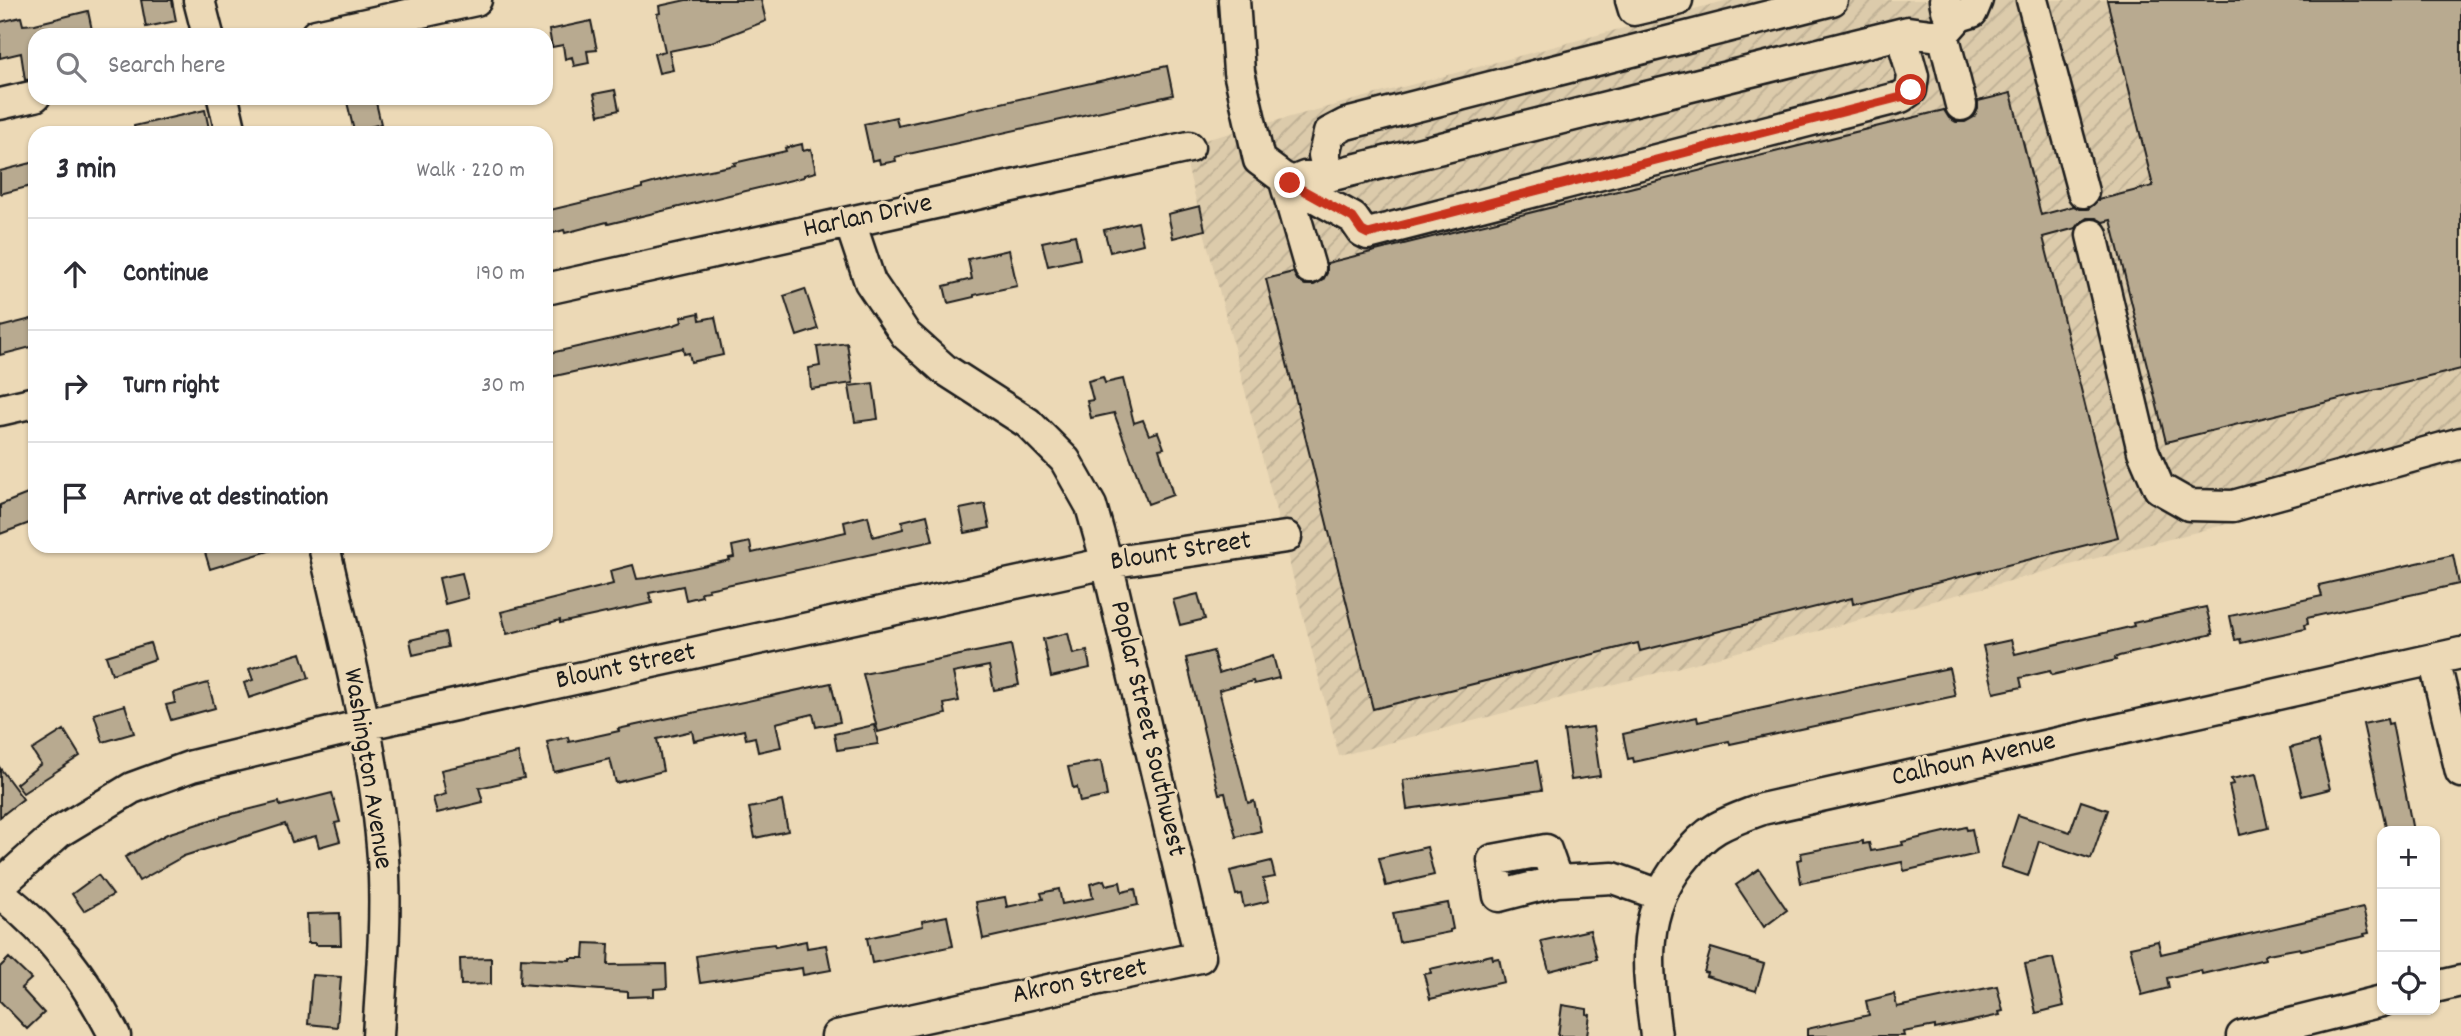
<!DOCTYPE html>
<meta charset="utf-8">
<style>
:root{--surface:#fff;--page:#f7f7f7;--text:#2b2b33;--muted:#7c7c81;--line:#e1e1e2}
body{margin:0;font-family:Dekko,sans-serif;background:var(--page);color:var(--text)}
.controls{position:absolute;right:21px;bottom:21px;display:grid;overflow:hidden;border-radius:14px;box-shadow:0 2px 5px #0004}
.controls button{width:63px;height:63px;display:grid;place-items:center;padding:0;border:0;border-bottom:2px solid var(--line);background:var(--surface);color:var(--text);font:35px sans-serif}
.stop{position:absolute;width:21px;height:21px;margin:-16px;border:5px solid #c8321e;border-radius:50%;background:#fff}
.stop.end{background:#c8321e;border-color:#fff;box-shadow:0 2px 7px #0008}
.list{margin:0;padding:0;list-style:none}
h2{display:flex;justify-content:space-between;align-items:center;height:91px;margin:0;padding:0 28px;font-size:30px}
h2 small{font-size:23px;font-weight:400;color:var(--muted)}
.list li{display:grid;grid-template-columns:46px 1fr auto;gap:21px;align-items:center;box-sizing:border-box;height:112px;padding:0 28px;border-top:2px solid var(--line)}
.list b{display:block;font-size:26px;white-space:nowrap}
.list em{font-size:23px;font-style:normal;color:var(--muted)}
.icon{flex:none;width:38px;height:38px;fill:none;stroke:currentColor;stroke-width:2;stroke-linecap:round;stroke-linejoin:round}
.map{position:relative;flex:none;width:2461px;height:1036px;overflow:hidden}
.search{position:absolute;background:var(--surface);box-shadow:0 2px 5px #0004;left:28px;top:28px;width:525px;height:77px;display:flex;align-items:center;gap:18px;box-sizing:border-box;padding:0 24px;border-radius:21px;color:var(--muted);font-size:26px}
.panel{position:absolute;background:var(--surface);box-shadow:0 2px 5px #0004;left:28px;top:126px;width:525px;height:427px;border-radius:21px}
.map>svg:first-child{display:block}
.industrial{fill:url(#industrial-furrows)}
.building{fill:#b8aa90;stroke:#1c1c1c;stroke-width:2}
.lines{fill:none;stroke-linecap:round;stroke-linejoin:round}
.minor-casing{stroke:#1c1c1c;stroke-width:35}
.minor{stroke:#ecd9b6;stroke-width:30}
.route{stroke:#c8321e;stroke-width:9}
.labels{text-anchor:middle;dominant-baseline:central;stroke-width:6;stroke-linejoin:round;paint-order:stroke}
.street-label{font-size:28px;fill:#1c1c1c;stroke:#ecd9b6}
</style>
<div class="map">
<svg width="2461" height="1036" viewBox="0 0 2461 1036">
<defs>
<pattern id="industrial-furrows" width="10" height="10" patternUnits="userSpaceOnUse" patternTransform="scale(1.75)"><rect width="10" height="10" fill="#dccbab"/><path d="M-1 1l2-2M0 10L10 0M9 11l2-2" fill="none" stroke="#bcae93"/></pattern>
</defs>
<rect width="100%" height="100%" fill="#ecd9b6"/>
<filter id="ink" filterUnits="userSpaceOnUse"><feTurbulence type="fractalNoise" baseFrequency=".0143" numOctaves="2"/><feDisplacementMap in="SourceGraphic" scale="14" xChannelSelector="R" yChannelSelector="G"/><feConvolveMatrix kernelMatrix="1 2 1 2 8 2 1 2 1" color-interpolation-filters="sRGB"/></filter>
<g filter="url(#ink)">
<path class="industrial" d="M 1728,0 L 2461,0 L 2461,463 L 1339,756 L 1182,146 Z"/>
<path class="building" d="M 141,0 L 172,0 L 176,21 L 146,27 Z
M 686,0 L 761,0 L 766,21 L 709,43 L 669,51 L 673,70 L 659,73 L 654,54 L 665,51 L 657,14 L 660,13 L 659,6 Z
M 2107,0 L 2461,0 L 2461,369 L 2166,442 L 2111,220 L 2103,222 L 2096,218 L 2087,218 L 2081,222 L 2076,228 L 2043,237 L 2118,537 L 1853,604 L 1852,598 L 1640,651 L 1638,643 L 1373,709 L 1266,279 L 1293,272 L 1298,281 L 1305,285 L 1314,285 L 1323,280 L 1327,273 L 1327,263 L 1944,110 L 1949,118 L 1956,122 L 1965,122 L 1974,117 L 1978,109 L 1978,101 L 2011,93 L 2041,215 L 2074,206 L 2079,209 L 2088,209 L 2098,200 L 2153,186 Z
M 88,11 L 93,35 L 35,35 L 35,79 L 25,80 L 21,53 L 0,58 L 0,22 L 21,17 L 23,25 L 35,24 Z
M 591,21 L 597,50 L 587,51 L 589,63 L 574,66 L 572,57 L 565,59 L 563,45 L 552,47 L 549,30 Z
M 1167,66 L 1173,95 L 895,157 L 896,161 L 880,164 L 879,159 L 872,161 L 864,124 L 896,117 L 898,126 Z
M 615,90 L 619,110 L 599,115 L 594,94 Z
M 346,98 L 375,98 L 381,124 L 354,131 Z
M 205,110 L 210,133 L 135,133 L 134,126 Z
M 802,144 L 803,151 L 811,149 L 816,172 L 804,175 L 804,177 L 608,224 L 607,222 L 565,233 L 564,230 L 546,235 L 546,211 L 642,188 L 642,186 L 675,177 L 735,165 L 734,163 L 786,151 L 785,148 Z
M 35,162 L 35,185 L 0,194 L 0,171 Z
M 1200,206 L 1205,230 L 1173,238 L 1168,214 Z
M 1138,222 L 1143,244 L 1110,252 L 1104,230 Z
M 1075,235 L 1080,259 L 1048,266 L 1042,242 Z
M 1009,250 L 1017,286 L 974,295 L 974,297 L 948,303 L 944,286 L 972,279 L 968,259 Z
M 805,289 L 818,329 L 797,336 L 784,296 Z
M 699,313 L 700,320 L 715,317 L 723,355 L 691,362 L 689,353 L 684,354 L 683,348 L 546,378 L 546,354 L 674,325 L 682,322 L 681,317 Z
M 35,318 L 35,346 L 0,355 L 0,327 Z
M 847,343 L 853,383 L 811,389 L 809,368 L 820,366 L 817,347 Z
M 1103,377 L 1105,383 L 1123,379 L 1134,423 L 1143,420 L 1149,435 L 1158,432 L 1164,448 L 1159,449 L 1173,495 L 1148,504 L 1114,413 L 1091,418 L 1087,401 L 1093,400 L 1088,381 Z
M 873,383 L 878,419 L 855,422 L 849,386 Z
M 35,491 L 35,521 L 0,534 L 0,505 Z
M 985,504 L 990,528 L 965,533 L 960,509 Z
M 927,515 L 933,541 L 708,589 L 709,591 L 701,592 L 702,596 L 686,600 L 683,586 L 649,593 L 652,603 L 560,623 L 560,620 L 507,634 L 501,612 L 613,584 L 610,571 L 633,565 L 637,579 L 646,578 L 730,560 L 729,558 L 734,557 L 732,546 L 750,542 L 752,553 L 787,545 L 846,532 L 844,522 L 868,516 L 873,537 L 903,529 L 902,521 Z
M 203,546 L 271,546 L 272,550 L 210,569 Z
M 2453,555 L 2459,584 L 2307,618 L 2308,624 L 2304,625 L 2305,629 L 2241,643 L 2240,639 L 2235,640 L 2230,616 L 2322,596 L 2319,585 Z
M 462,573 L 468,598 L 445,604 L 439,578 Z
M 1198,594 L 1205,619 L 1180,625 L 1173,600 Z
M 2206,607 L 2213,634 L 2119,656 L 2115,658 L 2116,660 L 2052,675 L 2050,671 L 2020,678 L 2022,687 L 1994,693 L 1983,646 L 2011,640 L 2015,654 L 2134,626 L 2133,623 Z
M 445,632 L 448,647 L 413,655 L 410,640 Z
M 1068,633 L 1073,654 L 1087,651 L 1090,668 L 1051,677 L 1043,639 Z
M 150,643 L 155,659 L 112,674 L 106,656 Z
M 1011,645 L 1019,685 L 994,690 L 989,666 L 953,673 L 959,701 L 944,704 L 946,714 L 878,732 L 863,674 Z
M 1213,651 L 1219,673 L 1273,656 L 1279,678 L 1254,684 L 1253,681 L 1219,690 L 1248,803 L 1254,801 L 1261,831 L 1236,837 L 1225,793 L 1219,794 L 1186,658 Z
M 301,653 L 309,678 L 249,698 L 244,683 L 253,680 L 249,669 Z
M 1949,668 L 1955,696 L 1730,744 L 1729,741 L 1634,762 L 1633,758 L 1628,759 L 1623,734 L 1697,717 L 1698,722 Z
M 208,683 L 215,708 L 171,720 L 166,705 L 175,703 L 173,693 Z
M 831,683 L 840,722 L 816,727 L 813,714 L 776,723 L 781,747 L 758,752 L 755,737 L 746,739 L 744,730 L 694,741 L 692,731 L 657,739 L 663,771 L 616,783 L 610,759 L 554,772 L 547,742 L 568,737 L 569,742 L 619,731 L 618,729 Z
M 125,705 L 134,733 L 103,742 L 94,714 Z
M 2387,719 L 2388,724 L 2392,723 L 2413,831 L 2387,831 L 2363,724 Z
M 874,725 L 878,744 L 837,750 L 834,734 Z
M 1593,727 L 1600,776 L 1571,780 L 1564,731 Z
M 64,730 L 80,756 L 23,793 L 16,784 L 41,764 L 32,750 Z
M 2318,741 L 2330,789 L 2302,796 L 2290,748 Z
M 518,753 L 524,778 L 479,788 L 483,802 L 437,813 L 433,798 L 446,794 L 441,770 Z
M 1101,761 L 1107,796 L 1080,802 L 1077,787 L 1073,788 L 1068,767 Z
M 1537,761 L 1542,790 L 1407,809 L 1403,780 Z
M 0,768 L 23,799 L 0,817 Z
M 2256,774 L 2268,828 L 2240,835 L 2229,785 L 2233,784 L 2231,779 Z
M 332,793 L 340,822 L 335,823 L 340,841 L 319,847 L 316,836 L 292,842 L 285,824 L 184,856 L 139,881 L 125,857 L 167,834 L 223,816 L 279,802 L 280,806 Z
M 782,801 L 788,831 L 755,838 L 749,808 Z
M 2081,801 L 2108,810 L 2091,859 L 2039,841 L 2028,876 L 2001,867 L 2018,815 L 2070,832 Z
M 1966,827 L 1967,830 L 1972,829 L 1977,854 L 1904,871 L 1902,862 L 1801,883 L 1797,860 L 1802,859 L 1801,853 L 1863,841 L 1863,844 L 1869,843 L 1871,851 L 1903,845 L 1902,842 Z
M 1427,847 L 1434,875 L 1386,886 L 1379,858 Z
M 1271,861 L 1275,877 L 1263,879 L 1269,901 L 1244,907 L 1241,894 L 1236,895 L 1230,871 Z
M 1759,869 L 1787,910 L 1764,927 L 1736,885 Z
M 98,875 L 113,895 L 84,911 L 72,894 Z
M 1104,880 L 1106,885 L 1120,882 L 1122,892 L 1135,889 L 1138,905 L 983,939 L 976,902 L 1005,897 L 1007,907 L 1043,899 L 1041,893 L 1059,889 L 1062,904 L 1093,898 L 1090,884 Z
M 1448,903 L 1453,929 L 1450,930 L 1450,932 L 1399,942 L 1393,913 Z
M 2363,908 L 2369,933 L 2364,934 L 2365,936 L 2301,950 L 2300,948 L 2268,954 L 2264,956 L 2265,959 L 2202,974 L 2201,970 L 2167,978 L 2169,988 L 2142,995 L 2130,947 L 2158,941 L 2161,954 Z
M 340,913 L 341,945 L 315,945 L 315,943 L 308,943 L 307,914 Z
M 947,916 L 953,946 L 872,963 L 867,938 L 923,926 L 922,921 Z
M 1590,930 L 1597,959 L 1549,971 L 1541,941 Z
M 806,941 L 807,948 L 826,945 L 831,970 L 803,975 L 802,968 L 700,983 L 696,956 L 742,948 L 774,944 L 775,947 Z
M 585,943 L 609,944 L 608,965 L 666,964 L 667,988 L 654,989 L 654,996 L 628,997 L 628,992 L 520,984 L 521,958 L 570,960 L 570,958 L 584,958 Z
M 1711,948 L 1764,964 L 1756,991 L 1706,976 L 1707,973 L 1704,972 Z
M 1492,955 L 1493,959 L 1499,958 L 1504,982 L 1430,999 L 1424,974 L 1431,973 L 1430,969 Z
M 9,958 L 31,979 L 21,988 L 44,1013 L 27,1029 L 0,1001 L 0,967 Z
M 491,958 L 491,984 L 461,985 L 460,959 Z
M 2053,958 L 2064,1006 L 2036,1013 L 2025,964 Z
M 312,975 L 341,977 L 337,1027 L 308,1024 Z
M 1997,986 L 2003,1011 L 1999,1012 L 2000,1015 L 1935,1029 L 1935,1026 L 1903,1032 L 1904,1036 L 1807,1036 L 1807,1029 L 1869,1015 L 1866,1001 L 1894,994 L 1897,1007 Z
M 1562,1005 L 1587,1009 L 1587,1014 L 1590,1015 L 1587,1036 L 1558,1036 Z"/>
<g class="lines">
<defs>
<path id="minor" d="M 199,0 L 208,35
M 1234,0 L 1239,72 L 1259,160 L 1290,183 L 1353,218 L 1362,231 L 1368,234 L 1901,97 L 1911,90 L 1913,76 L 1901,34
M 1631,0 L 1634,10 L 1677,0
M 1945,0 L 1947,10 L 1959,16 L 1972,12 L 1977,0
M 2032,0 L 2083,192
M 1943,34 L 1961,105
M 316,35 L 476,0
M 223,98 L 231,133
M 0,104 L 35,96
M 1329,176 L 1324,155 L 1329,133 L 1346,124 L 1832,0
M 1284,178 L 1310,268
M 1290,183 L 1305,177 L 1329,176 L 1908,32 L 1931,35 L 1943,34 L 1959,16
M 2092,235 L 2143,451 L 2159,488 L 2189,505 L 2233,506 L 2461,443
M 546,289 L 1189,147
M 0,410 L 35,402
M 324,546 C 348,654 379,765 384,876 C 386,930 381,983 378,1036
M 2434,659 L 2461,772
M 1557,881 L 1499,896 L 1493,860 L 1546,850 L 1557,881 L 1613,878 L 1660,895
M 0,885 L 59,832 L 132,788 L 192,766 L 363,725 L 1107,563 L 1286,537
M 0,893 C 53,936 83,975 115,1036
M 2435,987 L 2461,981
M 837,1036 L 1200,957 L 1107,563 L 1091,506 L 1065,460 L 1028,423 L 944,369 L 906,335 L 870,282 L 850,222
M 1656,1036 C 1648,972 1638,915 1682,861 C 1692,848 1703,836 1717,828 C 1731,820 1747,815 1762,809 L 2461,653
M 2242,1036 L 2382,1001"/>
</defs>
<use href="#minor" class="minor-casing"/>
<use href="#minor" class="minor"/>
</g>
</g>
<g class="lines" filter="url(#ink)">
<path class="route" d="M 1290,183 L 1353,218 L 1362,231 L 1368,234 L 1901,97 L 1911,90"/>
</g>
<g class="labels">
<g class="street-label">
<text transform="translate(868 218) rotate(-12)">Harlan Drive</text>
<text transform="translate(1181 553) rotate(-9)">Blount Street</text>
<text transform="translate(626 668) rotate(-12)">Blount Street</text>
<text transform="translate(1146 729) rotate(77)">Poplar Street Southwest</text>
<text transform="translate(1974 761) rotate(-13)">Calhoun Avenue</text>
<text transform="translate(366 769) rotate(81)">Washington Avenue</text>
<text transform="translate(1080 983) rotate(-12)">Akron Street</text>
</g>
</g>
</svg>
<div class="controls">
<button>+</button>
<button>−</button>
<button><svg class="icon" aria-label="locate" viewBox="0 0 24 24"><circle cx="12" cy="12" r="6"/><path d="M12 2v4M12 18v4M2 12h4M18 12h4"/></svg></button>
</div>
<div class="stop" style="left:1911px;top:90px"></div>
<div class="stop end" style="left:1290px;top:183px"></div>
<div class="search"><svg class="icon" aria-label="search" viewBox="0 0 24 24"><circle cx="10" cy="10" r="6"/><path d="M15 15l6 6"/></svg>Search here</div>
<section class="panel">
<h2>3 min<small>Walk · 220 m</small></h2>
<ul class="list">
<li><svg class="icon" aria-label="ahead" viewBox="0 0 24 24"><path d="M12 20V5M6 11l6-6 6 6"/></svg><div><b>Continue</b></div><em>190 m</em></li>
<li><svg class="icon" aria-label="right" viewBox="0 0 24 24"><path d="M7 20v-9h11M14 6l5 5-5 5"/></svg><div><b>Turn right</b></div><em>30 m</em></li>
<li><svg class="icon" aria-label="arrive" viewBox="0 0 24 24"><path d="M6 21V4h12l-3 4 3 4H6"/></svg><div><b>Arrive at destination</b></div></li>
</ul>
</section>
</div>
